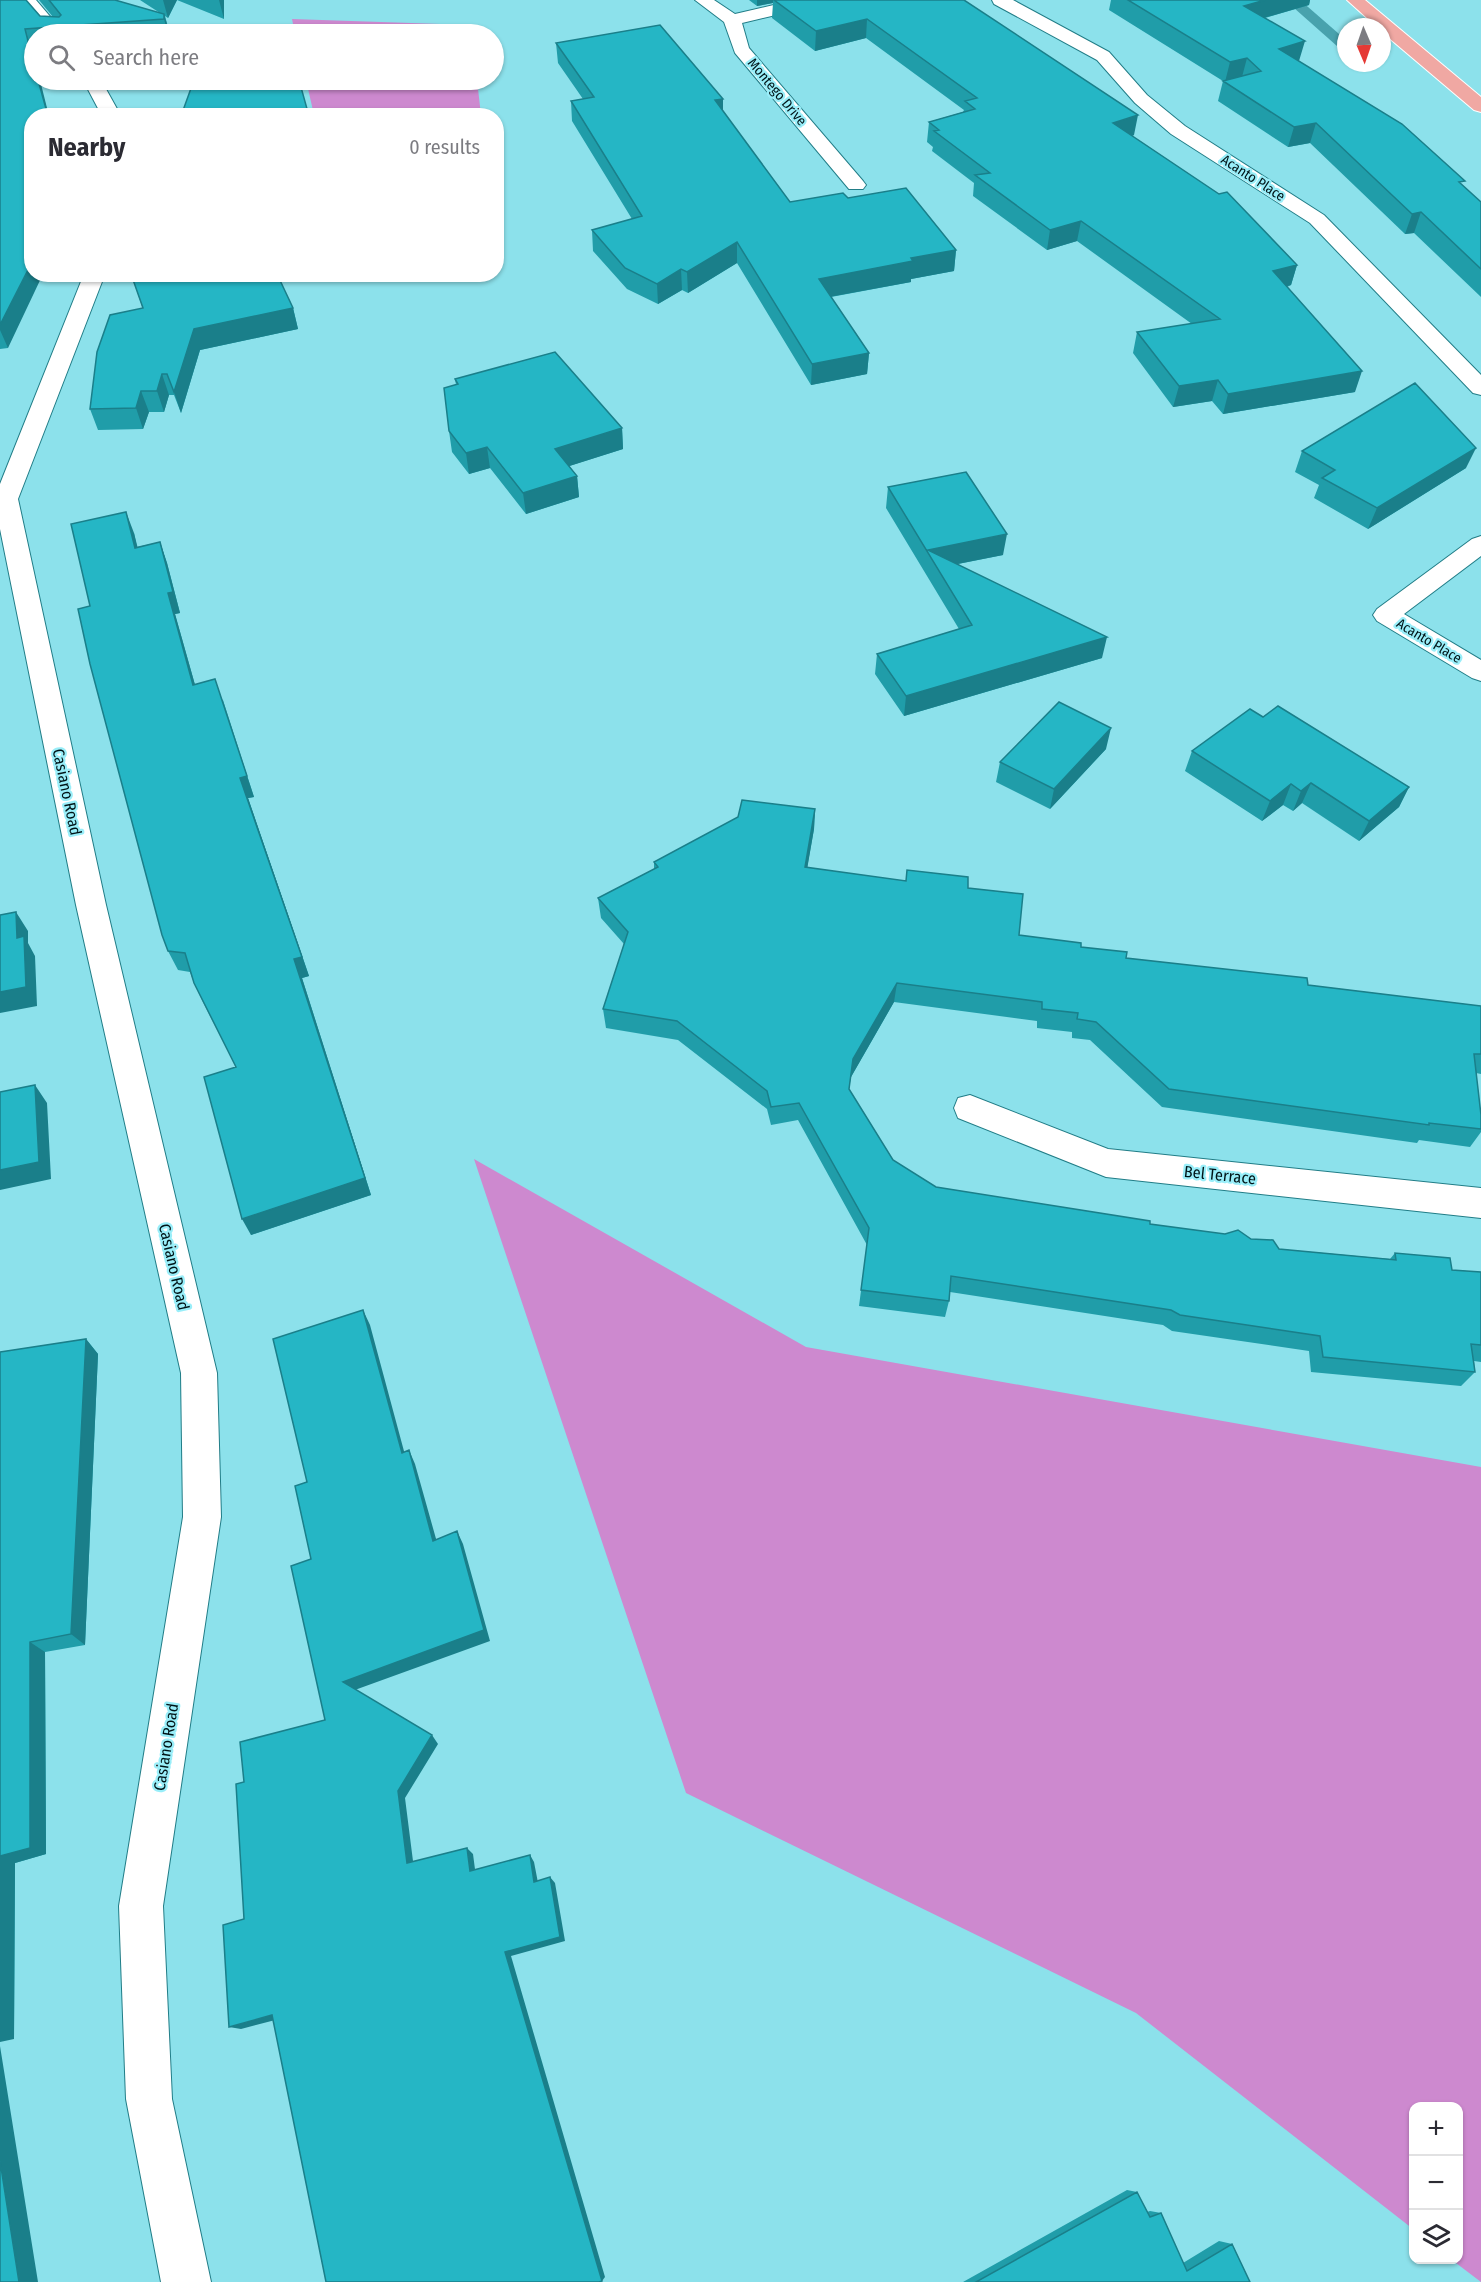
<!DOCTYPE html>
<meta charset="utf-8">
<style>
:root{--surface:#fff;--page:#f7f7f7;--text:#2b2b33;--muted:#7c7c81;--line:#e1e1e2}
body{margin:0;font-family:"Fira Sans Condensed",sans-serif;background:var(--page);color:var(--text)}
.controls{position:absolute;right:18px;bottom:18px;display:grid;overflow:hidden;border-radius:12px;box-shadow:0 2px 4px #0004}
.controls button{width:54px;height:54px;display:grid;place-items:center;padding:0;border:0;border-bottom:2px solid var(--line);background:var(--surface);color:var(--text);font:30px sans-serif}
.compass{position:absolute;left:1337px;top:18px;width:54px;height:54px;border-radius:50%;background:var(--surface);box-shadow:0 2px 4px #0004;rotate:178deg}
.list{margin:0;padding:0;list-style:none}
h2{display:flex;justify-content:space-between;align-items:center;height:78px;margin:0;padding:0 24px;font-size:26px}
h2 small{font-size:20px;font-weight:400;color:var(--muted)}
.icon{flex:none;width:33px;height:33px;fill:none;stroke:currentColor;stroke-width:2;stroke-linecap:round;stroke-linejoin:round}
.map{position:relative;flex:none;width:1481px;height:2282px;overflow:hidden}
.search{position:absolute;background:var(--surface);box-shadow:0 2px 4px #0004;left:24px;top:24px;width:480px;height:66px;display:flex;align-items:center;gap:15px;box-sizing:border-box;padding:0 21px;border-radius:33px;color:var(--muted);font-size:22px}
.panel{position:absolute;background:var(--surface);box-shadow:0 2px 4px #0004;left:24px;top:108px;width:480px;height:174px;border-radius:24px}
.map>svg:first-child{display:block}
.green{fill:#cd89cf}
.water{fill:#48a2ad}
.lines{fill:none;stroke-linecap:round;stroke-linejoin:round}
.minor-casing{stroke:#217d87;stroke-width:2}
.major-casing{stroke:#fff;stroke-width:2}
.minor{fill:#fff;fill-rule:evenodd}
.major{fill:#f0a8a3;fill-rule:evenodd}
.wall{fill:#209da9}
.shaded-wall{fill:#1a7f8a}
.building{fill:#25b6c5;stroke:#1a7f8a;stroke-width:1.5}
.labels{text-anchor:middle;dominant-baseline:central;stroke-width:4.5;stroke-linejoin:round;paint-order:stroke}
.far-street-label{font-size:14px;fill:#001417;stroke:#99eef9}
.street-label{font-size:16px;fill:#001417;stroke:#99eef9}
</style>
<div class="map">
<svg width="1481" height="2282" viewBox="0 0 1481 2282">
<rect width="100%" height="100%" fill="#8ce1eb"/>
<path class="green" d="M 292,19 L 470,25 L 471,34 L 295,34 Z
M 306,80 L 477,80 L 481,115 L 314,115 Z
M 474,1159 L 806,1347 L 1481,1467 L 1481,2282 L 1452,2260 L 1458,2260 L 1458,2106 L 1414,2106 L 1413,2229 L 1136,2013 L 686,1793 Z"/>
<path class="water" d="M 1285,0 L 1300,0 L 1346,40 L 1346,54 Z"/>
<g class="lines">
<defs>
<path id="minor" d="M 19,0 L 36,0 L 65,34 L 48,34 Z
M 695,0 L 714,0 L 735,14 L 795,0 L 825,0 L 823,4 L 742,23 L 749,48 L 863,181 L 866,185 L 863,189 L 849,189 L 735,53 L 724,22 Z
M 992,0 L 1013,0 L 1109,52 L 1147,95 L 1185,126 L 1324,215 L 1481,375 L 1481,395 L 1473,393 L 1310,223 L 1171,134 L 1135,103 L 1097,60 L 994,4 Z
M 83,80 L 101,80 L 121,116 L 102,116 Z
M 84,274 L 105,274 L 18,499 L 106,905 L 217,1373 L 221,1517 L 163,1906 L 172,2099 L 211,2282 L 161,2282 L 126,2099 L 119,1906 L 183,1517 L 181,1373 L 76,905 L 0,529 L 0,484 Z
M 1481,536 L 1481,556 L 1404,614 L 1481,660 L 1481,681 L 1472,678 L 1377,621 L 1373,615 L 1377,609 L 1472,539 Z
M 970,1095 L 1108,1149 L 1481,1188 L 1481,1218 L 1106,1177 L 958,1118 L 954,1108 L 958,1098 Z"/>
<path id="major" d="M 1347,0 L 1365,0 L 1481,97 L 1481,112 L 1474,110 L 1382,32 L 1382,27 L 1377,27 Z"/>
</defs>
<use href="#minor" class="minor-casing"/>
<use href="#major" class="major-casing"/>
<use href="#minor" class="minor"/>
<use href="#major" class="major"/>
</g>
<path class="wall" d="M 0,0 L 40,16 L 53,17 L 39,0 L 115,0 L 160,13 L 140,0 L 177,0 L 168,18 L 165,16 L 170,34 L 34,34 L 34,49 L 32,49 L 34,59 L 34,80 L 8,348 L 0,349 Z
M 177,0 L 224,0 L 224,19 Z
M 749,0 L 964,0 L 1134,135 L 1132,136 L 1297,265 L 1291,285 L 1287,287 L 1355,392 L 1223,414 L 1212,401 L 1173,407 L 1133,353 L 1137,332 L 1192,324 L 1077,241 L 1047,250 L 973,196 L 974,183 L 932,151 L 933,147 L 927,142 L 929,122 L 963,112 L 964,110 L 866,38 L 815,51 L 772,18 L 773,3 L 757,6 Z
M 1111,0 L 1310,0 L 1309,5 L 1265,18 L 1299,61 L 1463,186 L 1481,202 L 1481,297 L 1414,233 L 1405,234 L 1310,143 L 1288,147 L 1218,101 L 1223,81 L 1109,10 Z
M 556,43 L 723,99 L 723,111 L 790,202 L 848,198 L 956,250 L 954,271 L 911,279 L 911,282 L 831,297 L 869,353 L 867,374 L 811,385 L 737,263 L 688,293 L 682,290 L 658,304 L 627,289 L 593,251 L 592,230 L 632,219 L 572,121 L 571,101 L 583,99 L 558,63 Z
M 131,274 L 293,308 L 298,329 L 200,350 L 181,413 L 174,395 L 169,395 L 164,412 L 149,412 L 143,429 L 98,430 L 90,409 L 143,309 Z
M 455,379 L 622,428 L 623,449 L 569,466 L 577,476 L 579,497 L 526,514 L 490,468 L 469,474 L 452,452 L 449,431 L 456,385 Z
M 1302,451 L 1466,468 L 1368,529 L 1314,498 L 1319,485 L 1295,472 Z
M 888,487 L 1003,555 L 958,564 L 1102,658 L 904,716 L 875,674 L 877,654 L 959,629 L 886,508 Z
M 134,533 L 137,547 L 160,542 L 167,563 L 180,613 L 175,614 L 195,685 L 223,700 L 254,797 L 248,798 L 309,976 L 302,978 L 371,1195 L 251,1235 L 236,1067 L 203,1002 L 194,983 L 190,972 L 178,970 L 168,951 L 90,606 Z
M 1263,717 L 1409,787 L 1399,807 L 1359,841 L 1302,803 L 1293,811 L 1283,805 L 1262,821 L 1185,771 L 1192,751 Z
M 1106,749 L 1050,809 L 996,782 L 1000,762 Z
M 815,809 L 814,829 L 807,868 L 906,881 L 907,870 L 968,888 L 1019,935 L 1081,947 L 1126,958 L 1308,985 L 1481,1006 L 1481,1074 L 1476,1073 L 1481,1115 L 1481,1132 L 1470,1147 L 1419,1140 L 1417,1143 L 1162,1107 L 1090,1040 L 1072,1038 L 1072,1032 L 1037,1028 L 1037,1021 L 894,1002 L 851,1077 L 849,1089 L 893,1160 L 936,1187 L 1150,1224 L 1251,1239 L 1279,1249 L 1390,1259 L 1395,1253 L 1452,1270 L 1481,1272 L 1481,1362 L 1474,1361 L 1475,1372 L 1461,1386 L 1311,1372 L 1309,1351 L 1172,1331 L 1163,1325 L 950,1292 L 949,1301 L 945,1317 L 859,1306 L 867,1245 L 798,1120 L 771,1125 L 767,1109 L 678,1040 L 606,1028 L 603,1009 L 624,944 L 601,918 L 598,898 L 654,869 L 654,862 Z
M 86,1339 L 98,1354 L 85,1645 L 45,1652 L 46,1854 L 15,1863 L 14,2039 L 0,1352 Z
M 1127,2190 L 1137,2192 L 1147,2212 L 1150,2211 L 1161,2213 L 1183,2263 L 1219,2241 L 1232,2244 L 1250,2282 L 963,2282 Z"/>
<path class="shaded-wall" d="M 163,0 L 177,0 L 168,18 Z
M 219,0 L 224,0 L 224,19 Z
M 757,0 L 773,0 L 773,3 L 757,6 Z
M 1265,0 L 1310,0 L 1309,5 L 1239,25 L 1244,6 Z
M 164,14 L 170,34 L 168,34 L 164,19 Z
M 867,19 L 866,38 L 815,51 L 816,31 Z
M 25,29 L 34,59 L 34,65 Z
M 1305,41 L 1299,61 L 1279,49 Z
M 1247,58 L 1242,77 L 1225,82 L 1230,62 Z
M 38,80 L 40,80 L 49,116 L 48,116 Z
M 723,99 L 723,119 L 715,100 Z
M 1138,115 L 1134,135 L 1109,143 L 1113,123 Z
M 1316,123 L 1310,143 L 1288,147 L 1294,127 Z
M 1421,212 L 1414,233 L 1405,234 L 1412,214 Z
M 1081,221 L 1077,241 L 1047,250 L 1050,230 Z
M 737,242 L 737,263 L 688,293 L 687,272 Z
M 956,250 L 954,271 L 911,279 L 911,282 L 818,299 L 819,279 L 911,258 Z
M 32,262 L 32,274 L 43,274 L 8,348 L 0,330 L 0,325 Z
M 1297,265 L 1291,285 L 1267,291 L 1273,271 Z
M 681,269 L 682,290 L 658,304 L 657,284 Z
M 293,308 L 298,329 L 200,350 L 181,413 L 174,392 L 194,329 Z
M 869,353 L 867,374 L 811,385 L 812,364 Z
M 1362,371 L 1355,392 L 1223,414 L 1228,394 Z
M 162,374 L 169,395 L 164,412 L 157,391 Z
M 1218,380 L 1212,401 L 1173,407 L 1179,386 Z
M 141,391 L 149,412 L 143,429 L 136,408 Z
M 622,428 L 623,449 L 557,470 L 555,449 Z
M 487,447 L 490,468 L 469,474 L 466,453 Z
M 1476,448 L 1466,468 L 1368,529 L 1377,508 Z
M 577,476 L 579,497 L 526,514 L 523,493 Z
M 126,512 L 134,533 L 143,569 L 135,548 Z
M 1007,534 L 1003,555 L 937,568 L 928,550 Z
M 160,542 L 167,563 L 180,613 L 175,614 L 201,706 L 193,685 L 168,593 Z
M 1107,637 L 1102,658 L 904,716 L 906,696 Z
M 215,679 L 254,797 L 248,798 L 309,976 L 302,978 L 371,1195 L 251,1235 L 242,1219 L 294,959 L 240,778 Z
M 1111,728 L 1106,749 L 1050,809 L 1054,789 Z
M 1311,783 L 1302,803 L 1293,811 L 1301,791 Z
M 1291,784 L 1283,805 L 1262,821 L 1270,801 Z
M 1409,787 L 1399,807 L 1359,841 L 1369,821 Z
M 815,809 L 814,829 L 804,887 L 805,867 Z
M 16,912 L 28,931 L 28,943 L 35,956 L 37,1006 L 0,1013 L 0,992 L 17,938 Z
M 897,983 L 894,1002 L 851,1077 L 853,1059 Z
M 35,1085 L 47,1103 L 51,1179 L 0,1190 L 0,1170 Z
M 363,1310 L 370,1325 L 408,1466 L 402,1453 Z
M 86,1339 L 98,1354 L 85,1645 L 71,1634 Z
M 409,1450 L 415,1464 L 440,1553 L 433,1541 Z
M 457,1531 L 463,1544 L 490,1641 L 352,1691 L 343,1682 Z
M 30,1642 L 45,1652 L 46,1854 L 15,1863 L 14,2039 L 0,2042 L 0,1856 Z
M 432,1735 L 438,1744 L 405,1798 L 414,1869 L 407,1863 L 398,1791 Z
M 467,1848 L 473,1854 L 476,1877 L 470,1871 Z
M 530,1855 L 534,1862 L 539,1888 L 534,1882 Z
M 550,1877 L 555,1883 L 565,1941 L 511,1956 L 605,2277 L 602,2281 L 505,1952 Z
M 272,2015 L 283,2018 L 241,2029 L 229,2027 Z
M 0,2046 L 38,2282 L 19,2282 L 0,2161 Z"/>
<path class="building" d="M 0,0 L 26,0 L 40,16 L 59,17 L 61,15 L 49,0 L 115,0 L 164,14 L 164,19 L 25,29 L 34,65 L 34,80 L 38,80 L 48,116 L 32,116 L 32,262 L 0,325 Z
M 774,0 L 964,0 L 1138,115 L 1113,123 L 1219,194 L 1227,192 L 1297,265 L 1273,271 L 1362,371 L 1228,394 L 1218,380 L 1179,386 L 1137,332 L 1220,319 L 1081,221 L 1050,230 L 975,175 L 990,173 L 934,131 L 939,130 L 929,122 L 975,109 L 965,101 L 977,98 L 867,19 L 816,31 Z
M 1128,0 L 1265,0 L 1244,6 L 1305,41 L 1279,49 L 1402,124 L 1465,181 L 1459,182 L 1481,202 L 1481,269 L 1421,212 L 1412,214 L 1316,123 L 1294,127 L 1223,81 L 1261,71 L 1247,58 L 1230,62 Z
M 660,25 L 723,99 L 715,100 L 790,202 L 843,193 L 848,198 L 906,188 L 956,250 L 911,258 L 913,261 L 819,279 L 869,353 L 812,364 L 737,242 L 687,272 L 681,269 L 657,284 L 625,268 L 592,230 L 642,216 L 571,101 L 594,97 L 556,43 Z
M 194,80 L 299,80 L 309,116 L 181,116 Z
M 131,274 L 277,274 L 293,308 L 194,329 L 174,392 L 167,374 L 162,374 L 157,391 L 141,391 L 136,408 L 90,409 L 97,352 L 110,315 L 143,308 Z
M 555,352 L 622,428 L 555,449 L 577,476 L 523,493 L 487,447 L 466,453 L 449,431 L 444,388 L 458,384 L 455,379 Z
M 1415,383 L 1476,448 L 1377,508 L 1322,478 L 1335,470 L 1302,451 Z
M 966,472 L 1007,534 L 928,550 L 1107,637 L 906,696 L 877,654 L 972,625 L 888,487 Z
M 126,512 L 135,548 L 160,542 L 173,592 L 168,593 L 193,685 L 215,679 L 247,776 L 240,778 L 302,957 L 294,959 L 365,1178 L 242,1219 L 204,1077 L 236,1067 L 194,983 L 185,953 L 168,951 L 162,935 L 90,664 L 78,609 L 90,606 L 71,524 Z
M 1059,702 L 1111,728 L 1054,789 L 1000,762 Z
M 1278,706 L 1409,787 L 1369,821 L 1311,783 L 1301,791 L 1291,784 L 1270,801 L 1192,751 L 1250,709 L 1263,717 Z
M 742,800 L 815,809 L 805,867 L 906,881 L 907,870 L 968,877 L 968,888 L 1023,894 L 1019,935 L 1081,943 L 1081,947 L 1127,952 L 1126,958 L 1307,978 L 1308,985 L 1481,1006 L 1481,1054 L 1474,1054 L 1481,1115 L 1481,1129 L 1429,1123 L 1429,1125 L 1169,1089 L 1096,1022 L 1077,1019 L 1078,1013 L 1042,1009 L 1042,1002 L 897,983 L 853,1059 L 849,1089 L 893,1160 L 936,1187 L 1150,1221 L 1150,1224 L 1225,1234 L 1238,1230 L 1251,1239 L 1273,1240 L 1279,1249 L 1396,1260 L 1395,1253 L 1450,1258 L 1452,1270 L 1481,1272 L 1481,1345 L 1471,1344 L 1475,1372 L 1323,1357 L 1320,1336 L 1180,1315 L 1171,1310 L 951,1276 L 949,1301 L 861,1290 L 869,1228 L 799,1103 L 771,1107 L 767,1091 L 677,1021 L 603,1009 L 628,932 L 598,898 L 658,867 L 654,862 L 738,817 Z
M 16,912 L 17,938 L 24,936 L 26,987 L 0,992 L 0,915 Z
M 35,1085 L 39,1162 L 0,1170 L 0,1092 Z
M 363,1310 L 402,1453 L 409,1450 L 433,1541 L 457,1531 L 484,1630 L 343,1682 L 432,1735 L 398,1791 L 407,1863 L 467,1848 L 470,1871 L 530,1855 L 534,1882 L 550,1877 L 560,1937 L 505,1952 L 602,2281 L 599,2282 L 326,2282 L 272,2015 L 229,2027 L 223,1925 L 244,1919 L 236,1784 L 244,1782 L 240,1742 L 325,1720 L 291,1566 L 311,1559 L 295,1486 L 307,1482 L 273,1339 Z
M 86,1339 L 71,1634 L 30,1642 L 30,1848 L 0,1856 L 0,1352 Z
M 0,2161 L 19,2282 L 0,2282 Z
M 1137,2192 L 1150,2217 L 1161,2213 L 1187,2271 L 1232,2244 L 1250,2282 L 976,2282 Z"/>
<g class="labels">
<g class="far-street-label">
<text transform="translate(777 92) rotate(50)">Montego Drive</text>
<text transform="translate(1253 178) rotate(33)">Acanto Place</text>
<text transform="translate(1429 641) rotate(31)">Acanto Place</text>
</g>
<g class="street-label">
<text transform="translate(67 792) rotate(78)">Casiano Road</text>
<text transform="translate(1220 1175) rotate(6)">Bel Terrace</text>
<text transform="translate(174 1267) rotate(77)">Casiano Road</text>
<text transform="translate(166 1747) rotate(-81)">Casiano Road</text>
</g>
</g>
</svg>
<div class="controls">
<button>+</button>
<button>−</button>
<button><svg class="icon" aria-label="layers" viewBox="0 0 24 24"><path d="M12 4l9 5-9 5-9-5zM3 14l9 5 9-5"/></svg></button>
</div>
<svg class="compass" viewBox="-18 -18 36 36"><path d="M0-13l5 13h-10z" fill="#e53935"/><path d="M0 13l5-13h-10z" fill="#7c7c81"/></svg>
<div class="search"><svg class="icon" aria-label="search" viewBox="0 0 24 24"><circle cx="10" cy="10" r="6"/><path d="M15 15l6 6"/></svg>Search here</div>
<section class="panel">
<h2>Nearby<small>0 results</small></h2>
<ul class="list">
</ul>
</section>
</div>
